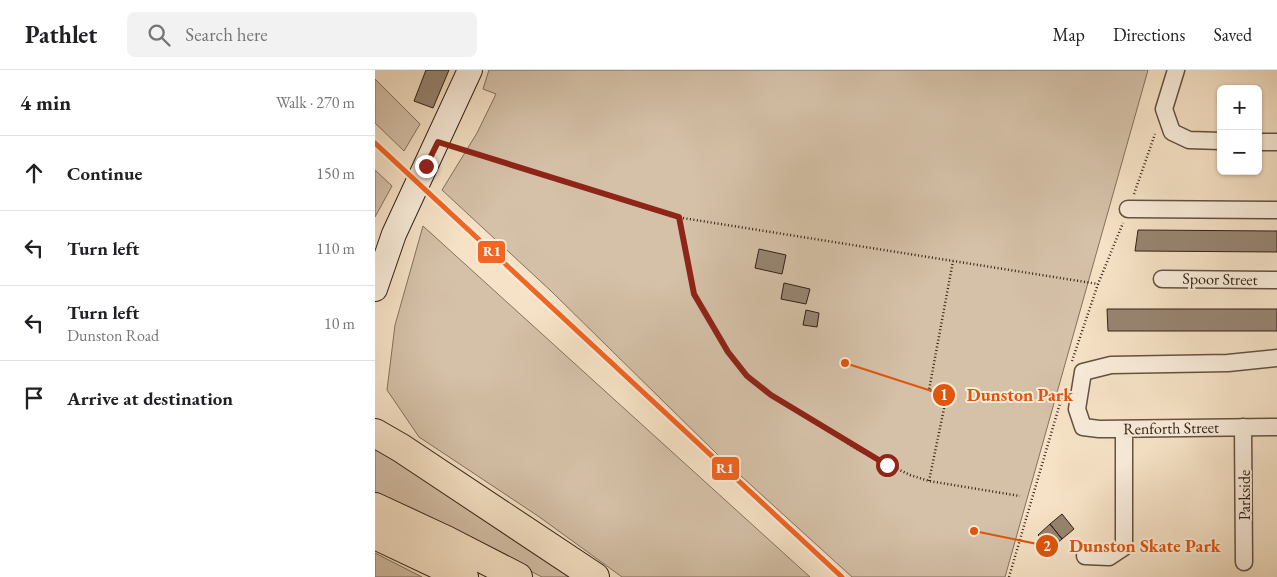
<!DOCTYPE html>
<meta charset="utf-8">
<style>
:root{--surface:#fff;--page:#f2f2f2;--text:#202124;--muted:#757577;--line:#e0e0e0}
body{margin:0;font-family:"EB Garamond",serif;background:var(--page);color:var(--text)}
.controls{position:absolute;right:15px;top:15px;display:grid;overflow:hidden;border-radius:8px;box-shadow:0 1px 4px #0004}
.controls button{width:45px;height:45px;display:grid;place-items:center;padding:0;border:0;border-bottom:1px solid var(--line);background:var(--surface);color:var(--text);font:25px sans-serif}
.stop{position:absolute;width:15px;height:15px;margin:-11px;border:4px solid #8f2418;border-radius:50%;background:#fff}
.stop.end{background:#8f2418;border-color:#fff;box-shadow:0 1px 5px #0008}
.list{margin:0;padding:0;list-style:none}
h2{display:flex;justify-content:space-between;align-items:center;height:65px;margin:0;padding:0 20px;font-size:21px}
h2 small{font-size:16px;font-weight:400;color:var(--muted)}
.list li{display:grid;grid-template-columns:32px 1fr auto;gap:15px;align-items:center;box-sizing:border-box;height:75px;padding:0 20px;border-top:1px solid var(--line)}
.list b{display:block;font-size:19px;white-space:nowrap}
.list p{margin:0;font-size:16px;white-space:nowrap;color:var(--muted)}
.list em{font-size:16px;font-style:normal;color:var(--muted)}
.icon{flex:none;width:28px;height:28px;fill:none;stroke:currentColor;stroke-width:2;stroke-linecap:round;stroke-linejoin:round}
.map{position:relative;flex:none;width:902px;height:507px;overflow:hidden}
header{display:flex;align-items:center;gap:30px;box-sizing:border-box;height:70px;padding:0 25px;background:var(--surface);border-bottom:1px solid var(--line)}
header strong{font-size:24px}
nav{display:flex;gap:28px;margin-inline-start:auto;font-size:18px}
.search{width:350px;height:45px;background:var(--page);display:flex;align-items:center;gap:12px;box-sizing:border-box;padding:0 18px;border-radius:8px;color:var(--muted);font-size:19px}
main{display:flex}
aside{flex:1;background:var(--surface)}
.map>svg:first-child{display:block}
.green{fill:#d5c1a8;stroke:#83715f}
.building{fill:#978572;stroke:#312116}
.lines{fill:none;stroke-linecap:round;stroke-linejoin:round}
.street-casing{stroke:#625142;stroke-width:19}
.secondary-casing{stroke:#312116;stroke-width:26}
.highway-casing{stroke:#312116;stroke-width:30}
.path{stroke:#312116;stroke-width:2.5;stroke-dasharray:1 2.5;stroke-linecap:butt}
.street{stroke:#f9ecda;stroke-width:16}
.secondary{stroke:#f9ecda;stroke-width:24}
.highway{stroke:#f6e2c6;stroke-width:28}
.rail-1-casing{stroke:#f9ecda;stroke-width:9}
.rail-1{stroke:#f26522;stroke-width:5}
.route{stroke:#8f2418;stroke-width:6}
.labels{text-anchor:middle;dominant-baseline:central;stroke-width:4;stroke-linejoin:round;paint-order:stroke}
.street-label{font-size:16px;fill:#312116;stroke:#f9ecda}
.leader{fill:none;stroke:#df560c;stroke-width:2}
.callout-dot{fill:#df560c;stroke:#f9ecda;stroke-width:2}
.mark-label{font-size:15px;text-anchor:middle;font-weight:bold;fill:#fff}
.callout-label{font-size:18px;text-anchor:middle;font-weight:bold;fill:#df560c;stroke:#f9ecda;stroke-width:4;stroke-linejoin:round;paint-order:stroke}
.line-badge{stroke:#f9ecda;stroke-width:2}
.badge-label{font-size:14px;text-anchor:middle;font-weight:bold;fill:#fff}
</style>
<header>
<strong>Pathlet</strong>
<div class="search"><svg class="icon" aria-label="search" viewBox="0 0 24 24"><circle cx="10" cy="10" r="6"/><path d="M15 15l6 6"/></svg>Search here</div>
<nav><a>Map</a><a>Directions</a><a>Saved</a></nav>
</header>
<main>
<aside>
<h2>4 min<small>Walk · 270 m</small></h2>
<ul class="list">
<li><svg class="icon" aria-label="ahead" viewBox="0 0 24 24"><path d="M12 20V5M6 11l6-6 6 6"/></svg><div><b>Continue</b></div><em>150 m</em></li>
<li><svg class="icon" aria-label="left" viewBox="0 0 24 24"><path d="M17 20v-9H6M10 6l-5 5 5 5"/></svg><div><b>Turn left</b></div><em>110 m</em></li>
<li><svg class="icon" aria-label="left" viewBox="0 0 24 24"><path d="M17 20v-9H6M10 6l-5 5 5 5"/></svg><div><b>Turn left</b><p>Dunston Road</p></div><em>10 m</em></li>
<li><svg class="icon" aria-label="arrive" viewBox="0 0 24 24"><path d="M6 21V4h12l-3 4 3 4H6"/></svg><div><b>Arrive at destination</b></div></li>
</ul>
</aside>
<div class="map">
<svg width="902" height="507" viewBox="0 0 902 507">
<rect width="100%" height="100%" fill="#f6e2c6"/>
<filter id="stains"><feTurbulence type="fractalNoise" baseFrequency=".004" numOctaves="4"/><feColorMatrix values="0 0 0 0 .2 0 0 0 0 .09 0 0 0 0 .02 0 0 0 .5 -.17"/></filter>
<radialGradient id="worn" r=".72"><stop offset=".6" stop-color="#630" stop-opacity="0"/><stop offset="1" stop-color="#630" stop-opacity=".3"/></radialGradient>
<path class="green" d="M 114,0 L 773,0 L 630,507 L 477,507 L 344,386 L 176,221 L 67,120 L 102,63 L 121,24 L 108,19 Z
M 0,9 L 45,54 L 29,81 L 0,53 Z
M 0,100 L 17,116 L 0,147 Z
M 48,156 L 435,507 L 247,507 L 163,446 L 44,367 L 12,320 L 20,255 Z
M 0,377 L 203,507 L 167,507 L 28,436 L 0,425 Z
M 0,483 L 47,507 L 0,507 Z"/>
<path class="building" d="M 51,0 L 74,0 L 58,38 L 39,31 Z
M 763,160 L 902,161 L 902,182 L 760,181 Z
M 384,179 L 411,185 L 407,204 L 380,198 Z
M 409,213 L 435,219 L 431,234 L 406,229 Z
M 732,239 L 902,239 L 902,261 L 733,261 Z
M 431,240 L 444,243 L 442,257 L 428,255 Z
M 687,444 L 699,459 L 687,469 L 675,454 Z
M 675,454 L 687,469 L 675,479 L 663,465 Z"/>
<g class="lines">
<defs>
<path id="street" d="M 801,0 L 789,39 L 797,62 L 814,70 L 846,71
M 883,72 L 902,72
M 753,139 L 902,140
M 787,209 L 902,210
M 902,288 L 853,293 L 736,295 L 708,302 L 702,339 L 708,357 L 724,359 L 902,357
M 868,357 L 869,492
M 710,486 L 734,487 L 749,477 L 749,359"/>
<path id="secondary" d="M 0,219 L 19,164 L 95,0"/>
<path id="highway" d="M 0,363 L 26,378 L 220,507
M 0,437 L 71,470 L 143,507
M 0,465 L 89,507"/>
</defs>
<use href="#street" class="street-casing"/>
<use href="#secondary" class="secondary-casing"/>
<use href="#highway" class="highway-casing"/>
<path class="path" d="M 81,77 L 295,146 L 723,214
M 759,124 L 780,64
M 304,147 L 319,224 L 353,283 L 372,305 L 396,325 L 428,343 L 483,380 L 535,405 L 554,411 L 645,426
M 697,291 L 723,214 L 748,153
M 554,411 L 572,324 L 554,320 L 578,191
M 634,507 L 688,323"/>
<use href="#street" class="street"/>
<use href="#secondary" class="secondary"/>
<use href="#highway" class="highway"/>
<defs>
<path id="rail-1" d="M 0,73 L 467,507"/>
</defs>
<use href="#rail-1" class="rail-1-casing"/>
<use href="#rail-1" class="rail-1"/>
</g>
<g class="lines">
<path class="route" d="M 51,96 L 63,72 L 304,147 L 319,224 L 353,282 L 372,306 L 396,325 L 512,395"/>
</g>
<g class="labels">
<g class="street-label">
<text transform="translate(845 209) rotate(1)">Spoor Street</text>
<text transform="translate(796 358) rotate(-1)">Renforth Street</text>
<text transform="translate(869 425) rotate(-90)">Parkside</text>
</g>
</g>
<path class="leader" d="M470 293L569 325M599 461L672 476"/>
<g class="callout-dot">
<circle cx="470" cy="293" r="5"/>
<circle cx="599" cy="461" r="5"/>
<circle cx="569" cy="325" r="12"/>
<circle cx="672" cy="476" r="12"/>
</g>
<g class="mark-label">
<text x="569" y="330">1</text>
<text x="672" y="481">2</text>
</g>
<g class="callout-label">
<text x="645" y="331">Dunston Park</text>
<text x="770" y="482">Dunston Skate Park</text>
</g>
<g class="line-badge">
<rect x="102" y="170" width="29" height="24" rx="5" fill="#f26522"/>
<rect x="336" y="386" width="29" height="25" rx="5" fill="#f26522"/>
</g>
<g class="badge-label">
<text x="117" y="186">R1</text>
<text x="350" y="403">R1</text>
</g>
<rect width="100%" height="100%" filter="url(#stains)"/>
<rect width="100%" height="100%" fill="url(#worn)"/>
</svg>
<div class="controls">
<button>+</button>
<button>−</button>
</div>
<div class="stop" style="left:512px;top:395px"></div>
<div class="stop end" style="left:51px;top:96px"></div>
</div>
</main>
